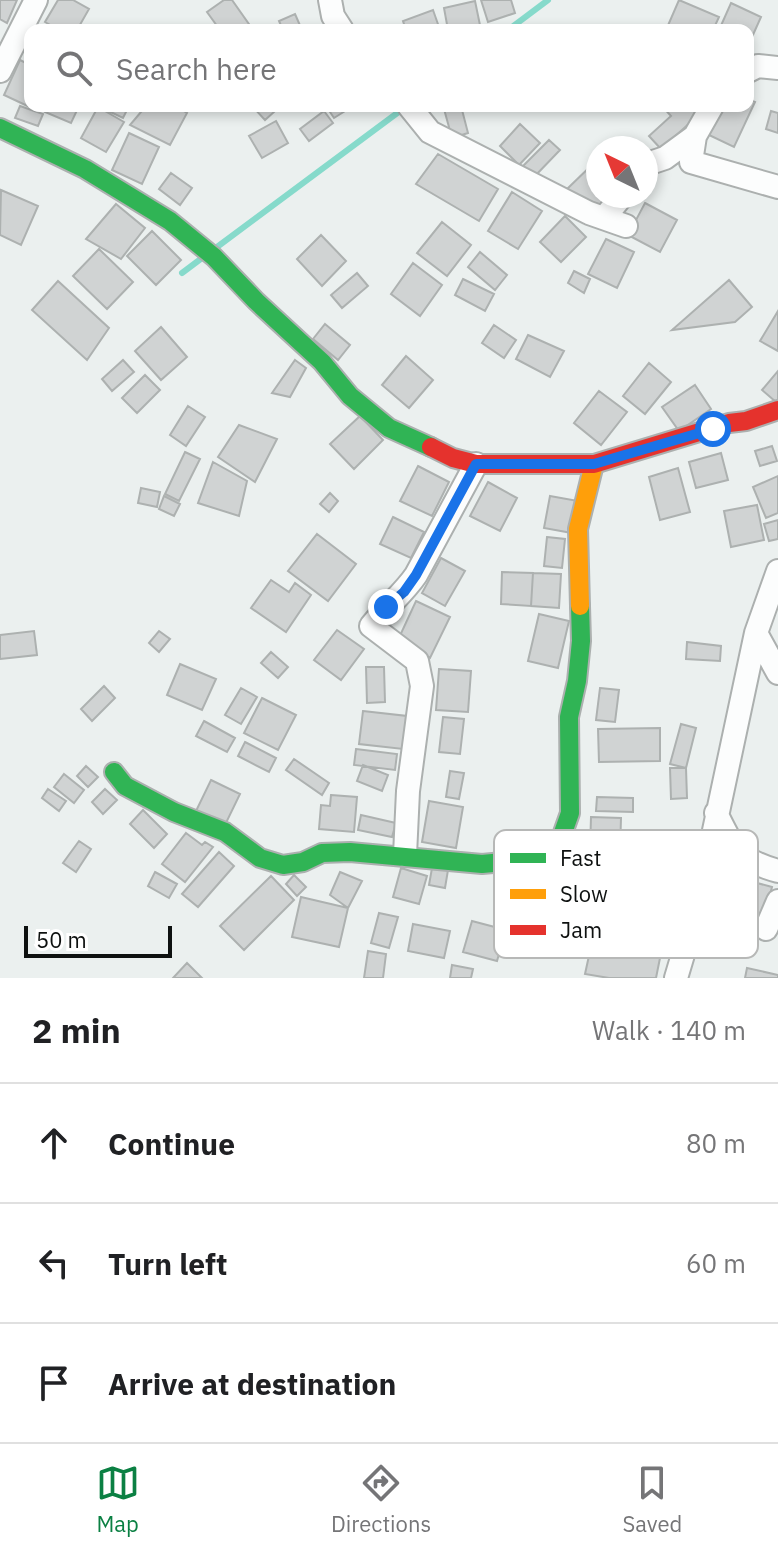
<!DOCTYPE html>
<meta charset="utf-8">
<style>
:root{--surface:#fff;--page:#f2f2f2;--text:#202124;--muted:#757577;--line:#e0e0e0;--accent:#0b8043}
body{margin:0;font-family:"IBM Plex Sans",sans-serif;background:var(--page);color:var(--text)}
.compass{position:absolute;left:586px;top:136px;width:72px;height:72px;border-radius:50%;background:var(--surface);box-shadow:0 4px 12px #0003;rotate:317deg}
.scale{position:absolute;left:24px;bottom:20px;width:148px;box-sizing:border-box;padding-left:8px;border:4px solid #0e1110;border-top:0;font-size:22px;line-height:28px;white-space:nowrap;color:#0e1110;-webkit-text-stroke:6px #fff;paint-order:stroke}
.stop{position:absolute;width:24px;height:24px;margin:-18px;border:6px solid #1a73e8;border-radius:50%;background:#fff}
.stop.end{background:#1a73e8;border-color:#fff;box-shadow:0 2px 8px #0008}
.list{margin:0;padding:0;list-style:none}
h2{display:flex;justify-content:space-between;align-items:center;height:104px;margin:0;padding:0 32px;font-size:34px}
h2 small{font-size:26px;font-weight:400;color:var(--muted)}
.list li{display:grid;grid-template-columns:52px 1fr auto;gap:24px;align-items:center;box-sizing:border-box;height:120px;padding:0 32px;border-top:2px solid var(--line)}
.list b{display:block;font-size:30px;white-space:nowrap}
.list em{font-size:26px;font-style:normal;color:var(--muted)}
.icon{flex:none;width:44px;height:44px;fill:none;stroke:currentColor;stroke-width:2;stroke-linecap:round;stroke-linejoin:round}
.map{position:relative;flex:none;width:778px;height:978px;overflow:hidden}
.search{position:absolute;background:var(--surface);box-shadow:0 4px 12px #0003;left:24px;right:24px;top:24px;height:88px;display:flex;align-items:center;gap:20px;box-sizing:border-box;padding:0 28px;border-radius:16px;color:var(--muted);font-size:30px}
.sheet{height:464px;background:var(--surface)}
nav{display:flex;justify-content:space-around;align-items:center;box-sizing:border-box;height:112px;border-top:2px solid var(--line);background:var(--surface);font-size:22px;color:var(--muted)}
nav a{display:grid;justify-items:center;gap:4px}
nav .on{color:var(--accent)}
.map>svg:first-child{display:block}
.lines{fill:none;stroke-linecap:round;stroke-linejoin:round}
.stream{stroke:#86dacb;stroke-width:6}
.building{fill:#d0d3d3;stroke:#adb1b0;stroke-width:2}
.street-casing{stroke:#acb0af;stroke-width:26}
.fast-casing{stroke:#acb0af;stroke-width:22}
.slow-casing{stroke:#acb0af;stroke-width:22}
.jam-casing{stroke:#acb0af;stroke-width:22}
.street{stroke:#fcfdfd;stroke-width:22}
.fast{stroke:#30b455;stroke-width:18}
.slow{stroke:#ff9f0a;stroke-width:18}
.jam{stroke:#e5322d;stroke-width:18}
.route{stroke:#1a73e8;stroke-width:10}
.key{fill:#fff;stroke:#b7b8b7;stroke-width:2}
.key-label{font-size:22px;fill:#0e1110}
</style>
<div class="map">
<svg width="778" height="978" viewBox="0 0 778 978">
<rect width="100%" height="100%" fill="#ebf0ef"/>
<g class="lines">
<path class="stream" d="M 508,30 L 548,0
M 217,247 L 404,108
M 182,273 L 202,258"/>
</g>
<path class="building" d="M 0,0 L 17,0 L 7,23 L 0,19 Z
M 58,0 L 73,0 L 89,9 L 77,30 L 59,30 L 45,22 Z
M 224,0 L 232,0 L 251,27 L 246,30 L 220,30 L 207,12 Z
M 481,0 L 511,0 L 515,13 L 488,22 Z
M 679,0 L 719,17 L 713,30 L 666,30 Z
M 475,1 L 481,30 L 448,30 L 444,8 Z
M 731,3 L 761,17 L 748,46 L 748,30 L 719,30 Z
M 433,10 L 439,27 L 430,30 L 406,30 L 403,21 Z
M 295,14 L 302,30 L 283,30 L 279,21 Z
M 20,60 L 30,65 L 30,106 L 35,106 L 34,109 L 4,95 Z
M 748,99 L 755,102 L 734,147 L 709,135 L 723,106 L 748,106 Z
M 20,106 L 43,114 L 38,126 L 15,118 Z
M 48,106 L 79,106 L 71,123 L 45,112 Z
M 98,106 L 129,106 L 123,118 Z
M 146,106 L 175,106 L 187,113 L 170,145 L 130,125 Z
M 252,106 L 269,106 L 274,112 L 265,120 Z
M 326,106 L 353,106 L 334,118 Z
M 456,106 L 461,106 L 468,133 L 452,138 L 444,109 Z
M 662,106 L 699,106 L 703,111 L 661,149 L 649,136 L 671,116 Z
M 98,107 L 124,122 L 106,152 L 81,138 Z
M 324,111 L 333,123 L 309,141 L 300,129 Z
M 771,111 L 778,113 L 778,133 L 766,129 Z
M 276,121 L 288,143 L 262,158 L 249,136 Z
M 520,124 L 540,143 L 519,165 L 500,146 Z
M 129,133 L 159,147 L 142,184 L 112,170 Z
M 549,140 L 560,150 L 534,177 L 523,166 Z
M 438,154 L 498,189 L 479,221 L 416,184 Z
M 596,161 L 598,163 L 598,196 L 615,196 L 596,215 L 566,190 Z
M 171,173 L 192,188 L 180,205 L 159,189 Z
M 1,190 L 38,206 L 21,245 L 0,235 Z
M 512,192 L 542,211 L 518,249 L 488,231 Z
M 645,203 L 677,220 L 660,252 L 628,235 Z
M 116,204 L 145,228 L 121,259 L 86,239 Z
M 565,216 L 586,237 L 561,262 L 540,242 Z
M 442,222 L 471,245 L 447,276 L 417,253 Z
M 152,231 L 181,260 L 156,285 L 127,256 Z
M 321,235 L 346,261 L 322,286 L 297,259 Z
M 606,239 L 634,252 L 617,288 L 588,274 Z
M 99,249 L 133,282 L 107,309 L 73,276 Z
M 480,252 L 507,275 L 495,290 L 468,267 Z
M 413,263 L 442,285 L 420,316 L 391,294 Z
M 574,271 L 590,279 L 584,293 L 568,283 Z
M 357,273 L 368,286 L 342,308 L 331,295 Z
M 463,279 L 494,294 L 485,311 L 455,295 Z
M 729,280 L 752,307 L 735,322 L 672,330 Z
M 58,281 L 109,328 L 87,360 L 32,310 Z
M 778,311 L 778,351 L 760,341 Z
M 325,324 L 350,345 L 338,360 L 313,339 Z
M 494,325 L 516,340 L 504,358 L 482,343 Z
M 161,327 L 187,357 L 161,380 L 135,351 Z
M 528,335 L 564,351 L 550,377 L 516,359 Z
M 406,356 L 433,380 L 409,408 L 382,385 Z
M 123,360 L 134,372 L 112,391 L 102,379 Z
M 295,360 L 306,368 L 290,397 L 272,393 Z
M 649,363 L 671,382 L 645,414 L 623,396 Z
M 778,371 L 778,399 L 776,402 L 762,390 Z
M 145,375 L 160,390 L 137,413 L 122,398 Z
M 695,385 L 711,409 L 679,431 L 662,407 Z
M 599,391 L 627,412 L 601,445 L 574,423 Z
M 188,406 L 205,417 L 186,446 L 170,435 Z
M 360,416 L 383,440 L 354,469 L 330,444 Z
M 239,425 L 277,439 L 255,482 L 218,457 Z
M 772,446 L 777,461 L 760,466 L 755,451 Z
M 185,452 L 200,459 L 179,501 L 165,494 Z
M 721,453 L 728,480 L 696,488 L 689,462 Z
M 213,462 L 247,481 L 239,516 L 198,503 Z
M 418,466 L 449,482 L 432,516 L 400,501 Z
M 678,468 L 690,512 L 660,520 L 649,477 Z
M 778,476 L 778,513 L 766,518 L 753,487 Z
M 488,482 L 517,498 L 500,531 L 470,516 Z
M 141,488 L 160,492 L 157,507 L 138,503 Z
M 330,493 L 338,501 L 329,512 L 320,504 Z
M 164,496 L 180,504 L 174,516 L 159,509 Z
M 550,496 L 578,501 L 572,533 L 544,528 Z
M 757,505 L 764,540 L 731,547 L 724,511 Z
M 393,517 L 424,532 L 411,558 L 380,544 Z
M 778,520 L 778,539 L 769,541 L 764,524 Z
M 317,534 L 356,564 L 328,601 L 288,571 Z
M 547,537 L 565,539 L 562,568 L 544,566 Z
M 441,558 L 465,571 L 445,606 L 422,593 Z
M 502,572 L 533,573 L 531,606 L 501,604 Z
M 533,573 L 561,574 L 559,608 L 531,606 Z
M 271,580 L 289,592 L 295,583 L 311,595 L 286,632 L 251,608 Z
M 416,601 L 450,617 L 430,658 L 397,642 Z
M 539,614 L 569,621 L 558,668 L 528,661 Z
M 337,630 L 364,649 L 341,680 L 314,660 Z
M 34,631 L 37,655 L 0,659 L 0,635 Z
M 159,631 L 170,639 L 159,652 L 149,643 Z
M 687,642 L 721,646 L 720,661 L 686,659 Z
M 271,652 L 288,667 L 278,678 L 261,663 Z
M 180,664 L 216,679 L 202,710 L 167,695 Z
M 366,667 L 384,667 L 385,702 L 367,703 Z
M 439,669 L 471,671 L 468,712 L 436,710 Z
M 104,686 L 115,698 L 92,721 L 81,709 Z
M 241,688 L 257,697 L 241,724 L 225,715 Z
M 600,688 L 619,690 L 615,722 L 596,720 Z
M 262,698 L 296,715 L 278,750 L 244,733 Z
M 363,711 L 407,716 L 403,749 L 359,744 Z
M 443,717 L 464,719 L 460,754 L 439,752 Z
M 204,721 L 235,738 L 227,752 L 196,736 Z
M 681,724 L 696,728 L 686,768 L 670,764 Z
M 660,728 L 660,761 L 599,762 L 598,729 Z
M 245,742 L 276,758 L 269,772 L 238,756 Z
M 356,749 L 397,754 L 395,770 L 354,765 Z
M 294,759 L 329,783 L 322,795 L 286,770 Z
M 363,765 L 388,775 L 382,791 L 357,781 Z
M 86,766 L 98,777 L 88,787 L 77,776 Z
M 670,768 L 686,768 L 687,798 L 671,799 Z
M 450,771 L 464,773 L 459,799 L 446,797 Z
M 64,774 L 84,790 L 74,803 L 54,787 Z
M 211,780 L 240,794 L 225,825 L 196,811 Z
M 48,789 L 66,801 L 59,811 L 42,798 Z
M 105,789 L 117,800 L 103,814 L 92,802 Z
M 331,795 L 357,797 L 354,832 L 319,829 L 321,805 L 330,806 Z
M 597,797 L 633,798 L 633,812 L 596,811 Z
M 429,801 L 463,807 L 456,848 L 422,842 Z
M 143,810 L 167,834 L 154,848 L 130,824 Z
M 361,815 L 396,823 L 392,837 L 358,830 Z
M 591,817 L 621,818 L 620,851 L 590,851 Z
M 186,833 L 202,845 L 205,842 L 213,847 L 185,882 L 162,864 Z
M 79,841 L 91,849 L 76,872 L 63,863 Z
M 219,852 L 234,866 L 198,907 L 182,894 Z
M 401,868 L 427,876 L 419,904 L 393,897 Z
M 432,868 L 448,870 L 445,888 L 429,885 Z
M 155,872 L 177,884 L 169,898 L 148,886 Z
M 340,872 L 362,881 L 348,908 L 330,895 Z
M 294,875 L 306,887 L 297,896 L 286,884 Z
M 271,876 L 294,900 L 244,950 L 220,926 Z
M 746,880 L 772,887 L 764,917 L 738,910 Z
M 301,897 L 348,908 L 339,947 L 292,937 Z
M 379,913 L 398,917 L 389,948 L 371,943 Z
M 472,921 L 506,930 L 497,961 L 463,952 Z
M 413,924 L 450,931 L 444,958 L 408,951 Z
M 592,942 L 661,953 L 656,978 L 609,978 L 585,974 Z
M 368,951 L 386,954 L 383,978 L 364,978 Z
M 187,963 L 202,978 L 173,978 Z
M 452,965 L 473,969 L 471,978 L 450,978 Z
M 747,968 L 778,975 L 778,978 L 745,978 Z"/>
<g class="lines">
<defs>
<path id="street" d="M 330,0 L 333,16 L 342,30
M 0,71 L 36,0
M 748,71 L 758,66 L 778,68
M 409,106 L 430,132 L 589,213 L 626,226
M 695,136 L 691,162 L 778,187
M 646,168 L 650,163 L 665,158 L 695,136 L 712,106
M 604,218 L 622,196
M 756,633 L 778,673
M 716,813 C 734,849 738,860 778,871
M 405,855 L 408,791 L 422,686 L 417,661 L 371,626 C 385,608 403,594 416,575 L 476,464
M 548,875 L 699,901
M 766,929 L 778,901
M 676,978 L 699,901 L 756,633 L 778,571"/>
<path id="fast" d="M 0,128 L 85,169 L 170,221 L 214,257 L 256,301 L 322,362 L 350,396 L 389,428 L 431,447
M 114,772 L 125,786 L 174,812 L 225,832 L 260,858 L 283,865 L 303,862 L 322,853 L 350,852 L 482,864 L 514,861 L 548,875 L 570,813 L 569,717 L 577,681 L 581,641 L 580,606"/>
<path id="slow" d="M 580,606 L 578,529 L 594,464"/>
<path id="jam" d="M 431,447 L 453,458 L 476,464 L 594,464 L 729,423 L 746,421 L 778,410"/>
</defs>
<use href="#street" class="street-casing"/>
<use href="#fast" class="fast-casing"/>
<use href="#slow" class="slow-casing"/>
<use href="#jam" class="jam-casing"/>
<use href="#street" class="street"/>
<use href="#fast" class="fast"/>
<use href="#slow" class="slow"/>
<use href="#jam" class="jam"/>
</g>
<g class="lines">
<path class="route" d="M 386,607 L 404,592 L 416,575 L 476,464 L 594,464 L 713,429"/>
</g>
<rect x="494" y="830" width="264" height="128" rx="12" class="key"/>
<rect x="510" y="853" width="36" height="10" fill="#30b455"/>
<rect x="510" y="889" width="36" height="10" fill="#ff9f0a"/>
<rect x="510" y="925" width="36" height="10" fill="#e5322d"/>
<g class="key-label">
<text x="560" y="866">Fast</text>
<text x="560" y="902">Slow</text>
<text x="560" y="938">Jam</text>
</g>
</svg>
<svg class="compass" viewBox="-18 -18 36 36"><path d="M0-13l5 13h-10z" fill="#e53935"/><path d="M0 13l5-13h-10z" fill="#757577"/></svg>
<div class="scale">50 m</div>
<div class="stop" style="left:713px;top:429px"></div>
<div class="stop end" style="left:386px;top:607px"></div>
<div class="search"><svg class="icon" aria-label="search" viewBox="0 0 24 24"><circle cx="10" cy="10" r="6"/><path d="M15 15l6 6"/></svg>Search here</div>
</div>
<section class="sheet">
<h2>2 min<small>Walk · 140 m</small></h2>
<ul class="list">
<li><svg class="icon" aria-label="ahead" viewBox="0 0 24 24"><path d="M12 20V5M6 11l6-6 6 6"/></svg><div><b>Continue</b></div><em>80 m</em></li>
<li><svg class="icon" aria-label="left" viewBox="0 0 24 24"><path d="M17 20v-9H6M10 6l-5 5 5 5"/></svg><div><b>Turn left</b></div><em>60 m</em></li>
<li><svg class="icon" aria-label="arrive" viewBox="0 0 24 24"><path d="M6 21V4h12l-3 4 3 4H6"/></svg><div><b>Arrive at destination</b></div></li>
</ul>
</section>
<nav>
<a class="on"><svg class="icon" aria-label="map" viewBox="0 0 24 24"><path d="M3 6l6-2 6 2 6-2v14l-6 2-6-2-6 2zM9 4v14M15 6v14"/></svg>Map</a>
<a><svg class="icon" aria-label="directions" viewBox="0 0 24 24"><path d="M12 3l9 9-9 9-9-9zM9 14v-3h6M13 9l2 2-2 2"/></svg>Directions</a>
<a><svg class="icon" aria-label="saved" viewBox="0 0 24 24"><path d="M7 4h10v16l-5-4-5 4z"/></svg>Saved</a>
</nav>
